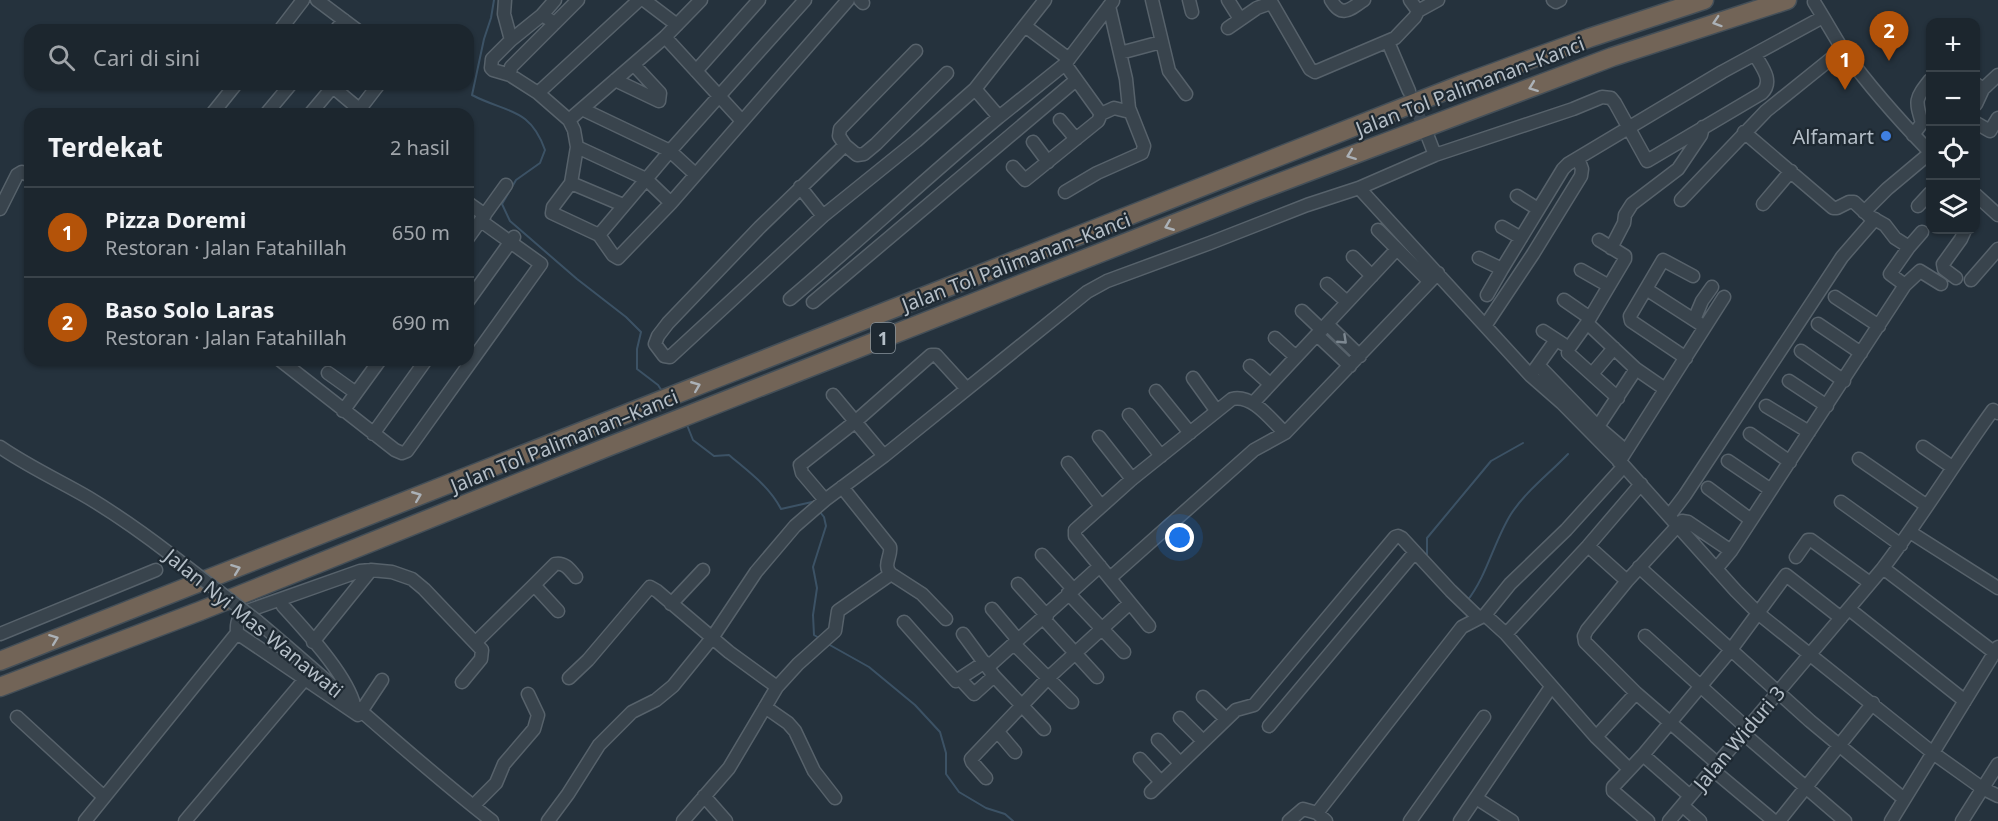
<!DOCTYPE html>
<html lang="id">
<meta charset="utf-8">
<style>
:root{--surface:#1c262e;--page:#252e36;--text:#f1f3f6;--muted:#a0a5aa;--line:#3a434a;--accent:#b45309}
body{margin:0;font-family:"Noto Sans",sans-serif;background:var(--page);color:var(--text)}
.controls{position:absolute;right:18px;top:18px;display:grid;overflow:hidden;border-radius:12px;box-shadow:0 2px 4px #0004}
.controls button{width:54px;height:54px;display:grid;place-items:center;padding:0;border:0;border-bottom:2px solid var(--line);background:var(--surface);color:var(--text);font:30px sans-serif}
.you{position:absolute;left:1180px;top:538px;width:21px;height:21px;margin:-15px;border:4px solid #fff;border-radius:50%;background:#1a73e8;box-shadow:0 0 0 9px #1a73e833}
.badge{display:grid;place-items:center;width:39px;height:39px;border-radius:50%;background:var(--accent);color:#fff;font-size:20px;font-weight:700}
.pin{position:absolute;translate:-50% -50px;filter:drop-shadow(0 2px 3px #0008)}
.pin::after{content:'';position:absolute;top:32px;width:21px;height:18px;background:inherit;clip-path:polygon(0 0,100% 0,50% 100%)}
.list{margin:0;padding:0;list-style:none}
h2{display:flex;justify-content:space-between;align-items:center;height:78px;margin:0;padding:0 24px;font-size:26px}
h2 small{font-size:20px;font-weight:400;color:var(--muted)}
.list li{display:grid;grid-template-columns:39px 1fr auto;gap:18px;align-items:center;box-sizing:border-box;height:90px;padding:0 24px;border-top:2px solid var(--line)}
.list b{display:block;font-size:22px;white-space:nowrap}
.list p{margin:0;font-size:20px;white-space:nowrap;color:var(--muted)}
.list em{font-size:20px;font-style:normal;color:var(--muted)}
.icon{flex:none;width:33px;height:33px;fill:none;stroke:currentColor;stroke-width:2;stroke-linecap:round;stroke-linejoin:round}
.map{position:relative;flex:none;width:1998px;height:821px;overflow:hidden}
.search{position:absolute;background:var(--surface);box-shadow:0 2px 4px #0004;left:24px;top:24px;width:450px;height:66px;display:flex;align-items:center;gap:15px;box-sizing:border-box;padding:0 21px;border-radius:18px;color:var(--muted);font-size:22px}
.panel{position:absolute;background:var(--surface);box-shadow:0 2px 4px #0004;left:24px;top:108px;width:450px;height:258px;border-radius:18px}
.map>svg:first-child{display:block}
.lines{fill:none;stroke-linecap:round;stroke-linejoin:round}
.stream{stroke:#3c5265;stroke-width:2}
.minor-tunnel{stroke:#3b4752;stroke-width:12;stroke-dasharray:12 6;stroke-linecap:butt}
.minor-casing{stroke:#57626b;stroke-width:15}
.highway-casing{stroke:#444f58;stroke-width:21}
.minor{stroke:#39444d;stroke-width:12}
.highway{stroke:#726457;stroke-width:18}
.minor-bridge-casing{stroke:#57626b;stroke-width:15;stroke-linecap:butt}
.minor-bridge{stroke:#39444d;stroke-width:12}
.oneway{stroke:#abb1b7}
.oneway2{stroke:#7d8891}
.shop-dot{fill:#3f7fe0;stroke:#1e2932;stroke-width:2}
.labels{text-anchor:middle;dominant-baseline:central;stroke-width:4.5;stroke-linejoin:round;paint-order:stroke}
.shield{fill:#1e2932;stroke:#88929b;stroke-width:1.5}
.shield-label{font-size:18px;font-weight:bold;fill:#b5bfc8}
.street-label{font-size:20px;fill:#b5bfc8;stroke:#1e2932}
.poi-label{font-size:20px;fill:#b5bfc8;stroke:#1e2932;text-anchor:end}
</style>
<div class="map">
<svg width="1998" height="821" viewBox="0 0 1998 821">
<rect width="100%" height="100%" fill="#25323d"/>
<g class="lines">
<path class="stream" d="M 494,0 L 491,18 L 484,39 L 472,95 C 506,113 530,107 545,150 L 540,163 L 516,180 L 502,204 L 510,221 L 577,279 L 626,317 L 641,332 L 637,349 L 637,369 L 658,385 L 662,391
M 687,425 L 693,440 L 714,456 L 729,455 C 749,472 769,486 781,509 L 812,502 L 815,505
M 1427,557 L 1427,538 L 1491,461 L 1523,443
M 1467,601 C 1487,576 1494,541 1511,514 C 1526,491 1549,474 1568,454
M 819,638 L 814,635 L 813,615 L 817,588 L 813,567 L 826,526 L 824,517 L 820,512
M 828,644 L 869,667 L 915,705 L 940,732 L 946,753 L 946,774 L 959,792 L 986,808 L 1005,814 L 1013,821"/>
<path class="minor-tunnel" d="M 1411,98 L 1427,134"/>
<defs>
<path id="minor" d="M 317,0 L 357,30
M 505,0 L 504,14 L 511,40 L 542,15 L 555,23
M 644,0 L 677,25
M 860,0 L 863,3
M 1152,0 L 1169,71 L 1186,94
M 1189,0 L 1192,12
M 1228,0 L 1240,19
M 1270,0 L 1310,69 L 1315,72 L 1395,38 L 1415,17 L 1418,11 L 1438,0
M 1331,0 C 1342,19 1350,9 1364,0
M 1410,0 L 1418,11
M 1553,0 L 1556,2 L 1560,0
M 1814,2 C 1824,18 1833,34 1843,50 C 1869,86 1899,120 1930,152
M 542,15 L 555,0
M 1025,26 L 1069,59
M 1228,28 L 1257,8 L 1271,3
M 280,30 L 303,0
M 336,30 L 344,20
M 665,37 L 742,121
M 511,40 L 492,59 L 491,68 L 493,70 L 510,75 L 538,93 L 569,120 L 574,130 L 577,147 L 571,183 L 553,207 L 552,213 L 599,235 L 613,255 L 618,258 L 671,203 L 848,0
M 1388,42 L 1409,91
M 916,51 L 840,129 L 839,136 L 845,145 L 857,155 L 864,154 L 876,144 L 947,73
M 1120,53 L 1161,42
M 1065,64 L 1101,114
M 696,71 L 759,0
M 510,75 L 511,67 L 578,0
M 615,80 L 659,101 L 660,93 L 634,65
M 1976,84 L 1983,89 L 1976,104
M 975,89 L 999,117 L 1065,64 L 1113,1
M 1983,89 L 1998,75
M 538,93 L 639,0
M 582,109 L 670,151 L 695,174
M 212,114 L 236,84
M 266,114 L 291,84
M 310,114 L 331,89 L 334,88 L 359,109
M 356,114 L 379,84
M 569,120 L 665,37 L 701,0
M 1060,120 L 1076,139
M 1976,123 L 1990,131 L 1998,118
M 1744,132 L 1833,208 L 1837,208 L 1849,202 L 1854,202 L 1869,216 L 1885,225 L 1895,238 L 1909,247
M 1913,135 L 1922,123 C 1915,100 1915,99 1930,80
M 1428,137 L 1435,155
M 1033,142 L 1048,162
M 845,145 L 760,227 L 668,323 L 658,336 L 655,344 L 664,356 L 670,357 L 823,216 L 916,141 L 975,89 L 1045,0
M 577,147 L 646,179 L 671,203
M 1013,167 L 1025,180 L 1098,121 L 1101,114 L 1114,108 L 1130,112
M 571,183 L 623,205
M 800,187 L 823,216
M 1359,188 L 1530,375 L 1562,403 L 1624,466 L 1736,591 L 1759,614 L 1933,753 L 1982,788 L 1998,796
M 1065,192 L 1097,173 L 1142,153 L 1144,146 L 1129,108 L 1126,79 L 1109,6
M 1976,195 L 1998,215
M 1517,196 L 1538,209
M 1681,200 L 1766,111 L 1843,49
M 468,203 L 485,215
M 1763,204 L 1791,171
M 1918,206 L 1930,193
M 0,209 L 17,175 L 22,172 L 30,176
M 1864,212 L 1887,189 L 1930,153
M 1502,227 L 1521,238
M 1378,230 L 1397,249
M 599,235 L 670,151 L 805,0
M 468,238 L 506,185
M 1599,240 L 1625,256 L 1625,259 L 1587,323 L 1636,369 L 1665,389
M 1611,248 L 1624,223 L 1625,215 L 1632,204 L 1678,169 L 1701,135 L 1703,127
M 1353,257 L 1372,276
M 1479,258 L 1502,269 L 1563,169 L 1568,164 L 1722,72 L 1823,17
M 1581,270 L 1609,286
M 1956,278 L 1944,269 L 1943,264 L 1961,239 L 1965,230
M 1971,280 L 1998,249
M 1327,284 L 1347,302
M 1905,285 L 1890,274 L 1909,247 L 1922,232
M 1646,289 L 1705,327
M 1487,295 L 1502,269
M 1835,297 L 1879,326
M 790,299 C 861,239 928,176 999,117
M 1564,300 L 1590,318
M 468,301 L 514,237
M 813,302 L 1076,80
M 1302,311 L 1322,330
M 1694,320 L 1702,301 L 1712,287
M 1587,323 L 1569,348 L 1568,353 L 1618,398
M 1327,324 L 1360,356
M 1818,324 L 1861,353
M 1485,326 L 1533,254 L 1581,176 L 1582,169 L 1578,158
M 1543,331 L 1563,344
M 1317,335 L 1350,366
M 1275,338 L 1296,357
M 1801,351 L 1844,381
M 1686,358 L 1631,321 L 1630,316 L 1663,260 L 1693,276
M 280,360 L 395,450 L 402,453 L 407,451 L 541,264 L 481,221
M 1250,366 L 1270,384
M 1539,366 L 1598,427 L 1626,451
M 1533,372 L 1556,340
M 328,373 L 356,393
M 1592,374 L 1614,348
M 1193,378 L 1216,410
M 1789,381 L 1827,406
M 1156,391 L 1190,433
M 833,395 L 884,456
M 1253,403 L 1397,249 L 1429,281
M 1766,406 L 1809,432
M 343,411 L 380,360
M 1129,415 L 1161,456
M 1595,431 L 1636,369
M 373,434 L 426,360
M 1750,434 L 1790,462
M 1099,437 L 1132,479
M 0,447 C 29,467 60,481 89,498 C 117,515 144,534 170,554
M 1923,447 L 1952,467
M 1859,459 L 1927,506
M 1728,461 L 1771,490
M 1619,462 L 1724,297
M 1068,463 L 1101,506
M 1708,488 L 1751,520
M 825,500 L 802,473 L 800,465 L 856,421 L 931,355 L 936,355 L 967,389
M 1841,502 L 1901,545
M 1669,516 L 1685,495 L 1842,257 L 1875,219
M 1910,532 L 1998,588
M 1588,546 L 1627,581 L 1682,521 L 1688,522 L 1731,551
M 1042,555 L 1073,589
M 1796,557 L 1808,540 L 1811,540 L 1870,583
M 1639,567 L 1810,721 L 1904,799
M 1883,568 L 1995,653
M 1716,569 L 1731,551 L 1905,285 L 1920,271 L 1941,284
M 891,574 L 922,594 L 946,619
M 1110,578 L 1254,450 L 1285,433 L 1438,273
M 1627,581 L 1587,630 L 1584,636 L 1585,642 L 1636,693 L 1718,764
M 1018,584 L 1047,616
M 534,585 L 555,564 C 565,562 570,570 576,577
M 1068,593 L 1124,652
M 281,600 L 283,606 C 305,630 343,671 353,701
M 671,604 L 703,570
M 992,609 L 1018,640
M 1849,609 L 1965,701
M 1485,615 L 1506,634
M 1043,618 L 1097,677
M 257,621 C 336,687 411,758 492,821
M 904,622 L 956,681 L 985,662
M 1149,626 L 1075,536 L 1075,530 L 1132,479 L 1232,399 C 1253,394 1271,420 1285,433
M 237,633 L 358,715
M 0,634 L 156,570
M 963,634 L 994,676 L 1044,729
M 1645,636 L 1748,729
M 313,642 L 371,570
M 476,642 L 534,585 L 558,611
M 1014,644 L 1072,702
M 988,667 L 1100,566
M 569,678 L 588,660 L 650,587 L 657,591 L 729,652 L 777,687
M 961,680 L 974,694 L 994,676
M 1203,697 L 1226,719
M 765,707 L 788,723 L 795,731 L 814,771 L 835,798
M 362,710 L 382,680
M 17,717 L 104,797
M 1180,718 L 1203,741
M 1269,726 L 1415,552
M 998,732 L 1015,752
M 1744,734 L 1845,821
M 1596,737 L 1636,693
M 1158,740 L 1180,763
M 1643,755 L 1690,796
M 1140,759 L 1161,782
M 1629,769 L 1596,737 L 1506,634 L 1588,546 L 1641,484
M 1713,770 L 1774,821
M 986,778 L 972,762 L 971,759 L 1048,678 L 1130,603
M 1151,792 L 1236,710 L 1254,705 L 1395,537 L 1398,536 L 1402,538 L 1451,591 L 1478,617
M 704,796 L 726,821
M 1476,798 L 1512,821
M 473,806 L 496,783 L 504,764 L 534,729 L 538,715 L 528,694
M 1683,806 L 1700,821
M 1317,813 L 1326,821
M 85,821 L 237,633 C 236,620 239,616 250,610 L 360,571 L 371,570 L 392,572 L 412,579 L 424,589 L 482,650 L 481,659 L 462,682
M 185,821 L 305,679
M 548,821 L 568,794 L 599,745 L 632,712 L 656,700 L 673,686 L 712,638 L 756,572 L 795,526 L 825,500 L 884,456 L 1087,292 L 1107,281 L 1210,243 L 1307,205 L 1359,188 L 1435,155 L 1573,109 L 1602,97 L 1611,98 L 1615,103 L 1647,161 L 1762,93 C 1774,81 1762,67 1755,55
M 683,821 L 729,768 L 777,687 L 798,664 L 835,631 L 838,611 L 891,574 C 882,565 892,556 890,547 L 842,487
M 1289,821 L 1303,809 L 1317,813 L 1462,627 L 1485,615 L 1510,584 L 1566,530 L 1624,466
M 1410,821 L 1484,717
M 1460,821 L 1551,687
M 1648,821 L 1613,791 L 1613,787 L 1643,755 L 1730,651 L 1786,575 L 1841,618
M 1669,821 L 1883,568 C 1922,517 1955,462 1993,410 L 1998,413
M 1779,821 L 1873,703
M 1891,821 L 1998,647
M 1962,821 L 1998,764"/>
<path id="highway" d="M 0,661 L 1460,85 L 1589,38 L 1704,0
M 0,687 L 200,611 L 610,446 L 1252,193 L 1612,57 L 1787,0"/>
</defs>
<use href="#minor" class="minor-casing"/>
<use href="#highway" class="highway-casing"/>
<use href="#minor" class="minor"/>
<use href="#highway" class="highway"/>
<defs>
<path id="minor-bridge" d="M 170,554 L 257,621"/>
</defs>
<use href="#minor-bridge" class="minor-bridge-casing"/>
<use href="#minor-bridge" class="minor-bridge"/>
</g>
<defs><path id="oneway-chevron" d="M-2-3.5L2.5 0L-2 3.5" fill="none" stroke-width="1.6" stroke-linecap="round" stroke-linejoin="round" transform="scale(1.5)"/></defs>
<g class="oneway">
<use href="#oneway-chevron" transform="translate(1717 22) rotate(162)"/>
<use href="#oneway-chevron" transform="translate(1533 87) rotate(159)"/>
<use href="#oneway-chevron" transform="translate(1351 155) rotate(159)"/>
<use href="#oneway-chevron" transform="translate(1169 226) rotate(158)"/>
<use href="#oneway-chevron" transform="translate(696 386) rotate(-22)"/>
<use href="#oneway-chevron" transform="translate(417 496) rotate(-22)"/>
<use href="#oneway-chevron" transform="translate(236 569) rotate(-21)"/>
<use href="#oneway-chevron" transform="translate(54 639) rotate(-21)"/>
</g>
<use class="oneway2" href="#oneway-chevron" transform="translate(1343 340) rotate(43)"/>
<circle class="shop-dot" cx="1886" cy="136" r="6"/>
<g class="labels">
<rect class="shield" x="871" y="323" width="24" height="30" rx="4.5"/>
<g class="shield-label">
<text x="883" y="338">1</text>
</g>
<g class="street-label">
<text transform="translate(1470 86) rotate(-21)">Jalan Tol Palimanan–Kanci</text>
<text transform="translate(1016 262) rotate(-21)">Jalan Tol Palimanan–Kanci</text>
<text transform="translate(564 441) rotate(-22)">Jalan Tol Palimanan–Kanci</text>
<text transform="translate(254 623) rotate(39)">Jalan Nyi Mas Wanawati</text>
<text transform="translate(1739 738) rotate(-50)">Jalan Widuri 3</text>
</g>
<g class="poi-label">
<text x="1874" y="136">Alfamart</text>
</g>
</g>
</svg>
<div class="controls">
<button>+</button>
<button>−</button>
<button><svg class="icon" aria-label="locate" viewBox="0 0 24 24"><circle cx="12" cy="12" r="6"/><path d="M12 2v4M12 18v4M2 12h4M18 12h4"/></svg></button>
<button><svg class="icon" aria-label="layers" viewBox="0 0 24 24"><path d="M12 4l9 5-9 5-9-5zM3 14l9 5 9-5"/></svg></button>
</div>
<div class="you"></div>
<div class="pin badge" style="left:1845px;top:90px">1</div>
<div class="pin badge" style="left:1889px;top:61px">2</div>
<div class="search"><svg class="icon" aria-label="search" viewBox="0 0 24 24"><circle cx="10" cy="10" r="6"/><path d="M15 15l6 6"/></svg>Cari di sini</div>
<section class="panel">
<h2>Terdekat<small>2 hasil</small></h2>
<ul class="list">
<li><span class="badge">1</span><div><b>Pizza Doremi</b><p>Restoran · Jalan Fatahillah</p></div><em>650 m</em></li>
<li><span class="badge">2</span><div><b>Baso Solo Laras</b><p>Restoran · Jalan Fatahillah</p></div><em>690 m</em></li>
</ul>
</section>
</div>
